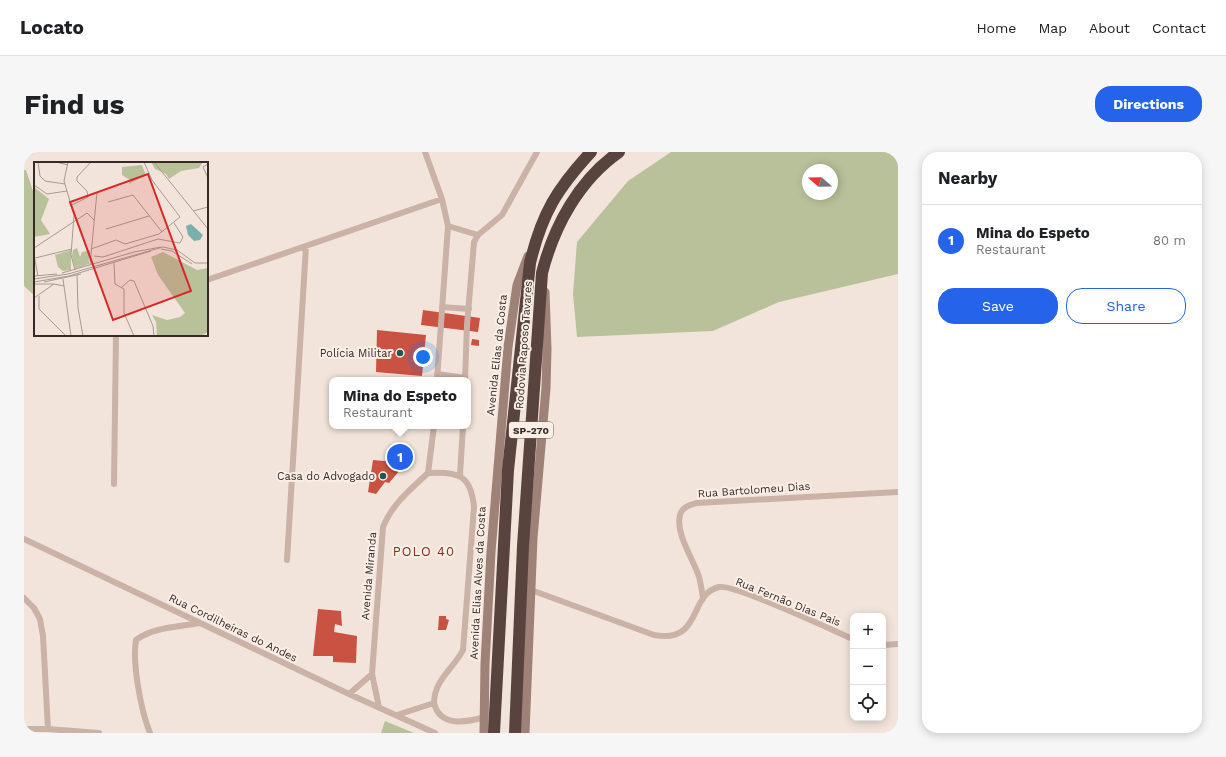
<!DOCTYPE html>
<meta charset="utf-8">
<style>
:root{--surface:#fff;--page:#f6f6f6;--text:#202124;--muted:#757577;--line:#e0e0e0;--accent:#2563eb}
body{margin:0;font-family:"Work Sans",sans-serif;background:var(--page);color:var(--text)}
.controls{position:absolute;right:12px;bottom:12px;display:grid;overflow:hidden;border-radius:8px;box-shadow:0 2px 10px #0003}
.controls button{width:36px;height:36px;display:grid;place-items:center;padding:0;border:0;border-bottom:1px solid var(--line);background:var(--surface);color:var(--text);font:20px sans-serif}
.compass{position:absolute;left:778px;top:12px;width:36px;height:36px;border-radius:50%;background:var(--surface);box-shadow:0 2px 10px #0003;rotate:290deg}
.you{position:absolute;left:399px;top:205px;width:14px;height:14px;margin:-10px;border:3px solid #fff;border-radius:50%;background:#1a73e8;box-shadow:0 0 0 6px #1a73e833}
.badge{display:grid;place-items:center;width:26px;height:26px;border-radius:50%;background:var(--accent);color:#fff;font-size:13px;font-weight:700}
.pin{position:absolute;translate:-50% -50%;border:2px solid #fff;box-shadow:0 1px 4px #0006}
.popup{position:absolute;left:305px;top:225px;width:142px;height:52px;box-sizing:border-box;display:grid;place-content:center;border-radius:8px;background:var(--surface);filter:drop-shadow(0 1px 3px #0005);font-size:13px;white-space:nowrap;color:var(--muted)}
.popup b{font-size:15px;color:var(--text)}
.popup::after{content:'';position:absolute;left:50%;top:100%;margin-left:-8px;border:8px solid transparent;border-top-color:var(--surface)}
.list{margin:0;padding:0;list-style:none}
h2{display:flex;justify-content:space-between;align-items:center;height:52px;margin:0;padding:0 16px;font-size:17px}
h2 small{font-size:13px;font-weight:400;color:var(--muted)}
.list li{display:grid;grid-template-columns:26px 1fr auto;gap:12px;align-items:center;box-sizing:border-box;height:72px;padding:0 16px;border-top:1px solid var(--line)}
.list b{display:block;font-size:15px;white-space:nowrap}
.list p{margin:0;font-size:13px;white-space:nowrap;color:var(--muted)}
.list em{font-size:13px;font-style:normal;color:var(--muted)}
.actions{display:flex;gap:8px;padding:12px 16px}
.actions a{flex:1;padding:9px 0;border:1px solid var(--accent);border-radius:16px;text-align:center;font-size:14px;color:var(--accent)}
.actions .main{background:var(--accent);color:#fff}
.icon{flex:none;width:22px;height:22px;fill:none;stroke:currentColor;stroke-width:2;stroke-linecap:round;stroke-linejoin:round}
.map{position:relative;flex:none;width:874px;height:581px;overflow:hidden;border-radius:16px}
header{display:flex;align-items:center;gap:24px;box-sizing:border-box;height:56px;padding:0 20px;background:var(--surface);border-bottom:1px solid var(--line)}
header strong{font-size:19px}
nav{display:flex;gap:22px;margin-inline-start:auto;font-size:14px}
.intro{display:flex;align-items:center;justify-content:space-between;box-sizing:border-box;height:96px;padding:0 24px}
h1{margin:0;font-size:28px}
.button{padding:10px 18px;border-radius:16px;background:var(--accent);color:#fff;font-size:14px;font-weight:700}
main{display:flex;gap:24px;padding:0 24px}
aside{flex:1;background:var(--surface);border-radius:16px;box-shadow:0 2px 10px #0003}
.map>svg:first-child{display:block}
.green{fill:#b9c19a;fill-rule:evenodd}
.building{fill:#c95242}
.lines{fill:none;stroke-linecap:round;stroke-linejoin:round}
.street{stroke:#cab2a6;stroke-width:6}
.secondary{stroke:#9e8177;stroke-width:9}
.highway{stroke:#58433e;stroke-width:12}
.poi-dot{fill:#1c5955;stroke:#faefe7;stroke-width:1.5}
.labels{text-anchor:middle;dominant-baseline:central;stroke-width:4;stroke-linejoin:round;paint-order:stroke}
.shield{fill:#faefe7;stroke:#716561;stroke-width:1}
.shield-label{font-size:10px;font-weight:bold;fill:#362a27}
.street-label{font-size:11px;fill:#362a27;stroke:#faefe7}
.poi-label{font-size:11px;fill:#362a27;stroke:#faefe7;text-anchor:end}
.quarter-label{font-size:13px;letter-spacing:1px;fill:#872b1e;stroke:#faefe7}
.inset-road{fill:none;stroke:#a79a92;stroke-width:1}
.view{fill:#d62828;fill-opacity:0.15;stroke:#d62828;stroke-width:2}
.inset-edge{fill:none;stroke:#362a27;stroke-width:2}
</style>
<header>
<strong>Locato</strong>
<nav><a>Home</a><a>Map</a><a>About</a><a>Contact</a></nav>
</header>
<div class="intro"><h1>Find us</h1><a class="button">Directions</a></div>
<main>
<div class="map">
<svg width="874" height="581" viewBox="0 0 874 581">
<rect width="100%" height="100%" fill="#f2e4da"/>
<path class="green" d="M 647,0 L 874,0 L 874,122 L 755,150 L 689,179 L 553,185 L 549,142 L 553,90 L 604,29 ZM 784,18 L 808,18 L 808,42 L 784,42 Z
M 0,18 L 2,18 L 11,45 L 11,144 L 0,134 Z
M 361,569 L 390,581 L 357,581 Z"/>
<path class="building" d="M 399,158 L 456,166 L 454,180 L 397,173 Z
M 353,178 L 402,183 L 398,224 L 352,220 Z
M 448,187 L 455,188 L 455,194 L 447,193 Z
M 349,308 L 371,310 L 376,318 L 365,331 L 361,330 L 352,342 L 344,340 Z
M 294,457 L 317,459 L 318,474 L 311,472 L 310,480 L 333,484 L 332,511 L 309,510 L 309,504 L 289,504 Z
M 415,464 L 422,464 L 422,467 L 425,468 L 422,478 L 414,478 Z"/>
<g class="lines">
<path class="street" d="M 401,0 L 418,47 L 424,74 L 413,228
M 0,1 L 7,0
M 424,74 L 454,83
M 183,128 L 418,47
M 418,155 L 445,157
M 413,222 L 441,226
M 441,228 L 443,173 L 450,90 L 454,83 L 478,63 L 513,0
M 404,321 C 434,319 447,323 450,355 L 439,498 C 430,516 410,528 410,551 C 416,576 443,570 461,565
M 404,321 L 410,274
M 436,323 L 439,274
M 90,332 L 92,183
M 0,387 L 325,542 L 411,581
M 263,408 L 282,94
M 507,438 L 630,483 C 679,492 664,442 695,435 C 711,432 808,478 829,487
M 0,446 L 10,456 L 16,467 L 19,484 L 24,577
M 679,447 C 678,440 677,432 675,425 C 670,408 651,382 656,363 C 658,355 666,353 673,351 L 874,340
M 859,493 L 874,492
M 325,542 L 348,522
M 355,555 L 348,522 L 359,375 C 368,352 387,337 404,321
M 373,563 L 410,551
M 0,577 L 24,577 L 75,581
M 126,581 C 117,559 108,511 112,488 C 129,475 155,475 175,471"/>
<path class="secondary" d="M 460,581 L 461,512 L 467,400 L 484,195 L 493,133 L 504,104
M 501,581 L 509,386 L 522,236 L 523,197 L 521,140"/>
<path class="highway" d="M 470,581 L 484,318 L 506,111 C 518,61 533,37 567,0
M 491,581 L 499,394 L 518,121 C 530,74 555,28 595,0"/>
</g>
<g class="poi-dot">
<circle cx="376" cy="201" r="4"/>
<circle cx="359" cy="324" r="4"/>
</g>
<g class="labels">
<rect class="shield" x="485" y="270" width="44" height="16" rx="3"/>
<g class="shield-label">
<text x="507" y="278">SP-270</text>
</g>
<g class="street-label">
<text transform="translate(500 193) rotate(-86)">Rodovia Raposo Tavares</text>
<text transform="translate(473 203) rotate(-84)">Avenida Elias da Costa</text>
<text transform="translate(730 338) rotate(-4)">Rua Bartolomeu Dias</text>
<text transform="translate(345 424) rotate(-85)">Avenida Miranda</text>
<text transform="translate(454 431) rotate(-87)">Avenida Elias Alves da Costa</text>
<text transform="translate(764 450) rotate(22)">Rua Fernão Dias Pais</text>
<text transform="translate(209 476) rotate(26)">Rua Cordilheiras do Andes</text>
</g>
<g class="poi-label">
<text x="368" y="201">Polícia Militar</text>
<text x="351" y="324">Casa do Advogado</text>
</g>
<g class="quarter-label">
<text x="400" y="399">POLO 40</text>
</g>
</g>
<g transform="translate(10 10)">
<rect width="174" height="174" fill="#f2e4da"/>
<path d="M 117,0 L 169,0 L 165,6 L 147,9 L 135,17 L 132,12 L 121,7 ZM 108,3 L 112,13 L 95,22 L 96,18 L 88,13 L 88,5 ZM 0,25 L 15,37 L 7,58 L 16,72 L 0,75 ZM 43,86 L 46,95 L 48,90 L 56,88 L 55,102 L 41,107 L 38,94 L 39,88 ZM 37,88 L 37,108 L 29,109 L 24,105 L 21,93 ZM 129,90 L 163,108 L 174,106 L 174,170 L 167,174 L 123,174 L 122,160 L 118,153 L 133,158 L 146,155 L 151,151 L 124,113 L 117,95 Z" fill="#b9c19a"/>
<path d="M 157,62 L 169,73 L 166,78 L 160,79 L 154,73 L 152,64 Z" fill="#79b0ab"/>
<path class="inset-road" d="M 4,0 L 6,14 L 11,19 L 31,22M 22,0 L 34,3M 34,0 L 30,19 L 40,53 L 37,93 L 41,108M 120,0 L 174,67M 174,2 L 169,5 L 174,16M 0,23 L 13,32 L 33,29M 74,40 L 99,33 L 128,70M 38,43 L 54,35 L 53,29 L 43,19 L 43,15 L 57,0M 159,49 L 174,45M 72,67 L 115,54M 91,82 L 125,72 L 146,55 L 118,18 L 110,0M 0,86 L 53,51 L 60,58M 57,87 L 82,78 L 91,82M 127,87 L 138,89 L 158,102M 0,93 L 4,114M 60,94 L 69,95 L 124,77 L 146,81 L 149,75 L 140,61M 1,96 L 38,87M 80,101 L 81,122 L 90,127 L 90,151 L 100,174M 56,103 L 63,30M 28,111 L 100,90 L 127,85M 43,113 L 44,146 L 49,174M 0,114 L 23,112M 0,117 L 34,112 L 129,85 L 143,88 L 161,101 L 174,101M 29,117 L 37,174M 0,120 L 35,114 L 117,89M 10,120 L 47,112M 0,122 L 20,122M 88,125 L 96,118 L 100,119 L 119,164 L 120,174M 5,134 L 5,147 L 32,174M 0,136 L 20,122 L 30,124"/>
<path class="view" d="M 114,12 L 157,129 L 79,158 L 36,40 Z"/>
<rect width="174" height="174" class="inset-edge"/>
</g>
</svg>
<div class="controls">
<button>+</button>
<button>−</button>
<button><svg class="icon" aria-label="locate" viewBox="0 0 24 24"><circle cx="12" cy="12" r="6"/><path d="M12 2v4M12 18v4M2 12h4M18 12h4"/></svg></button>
</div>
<svg class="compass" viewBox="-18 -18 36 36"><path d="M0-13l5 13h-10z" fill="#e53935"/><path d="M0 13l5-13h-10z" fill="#757577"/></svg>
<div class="you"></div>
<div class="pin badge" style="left:376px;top:305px">1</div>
<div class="popup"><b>Mina do Espeto</b>Restaurant</div>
</div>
<aside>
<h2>Nearby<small></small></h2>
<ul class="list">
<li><span class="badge">1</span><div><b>Mina do Espeto</b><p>Restaurant</p></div><em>80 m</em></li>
</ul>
<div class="actions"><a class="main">Save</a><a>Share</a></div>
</aside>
</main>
